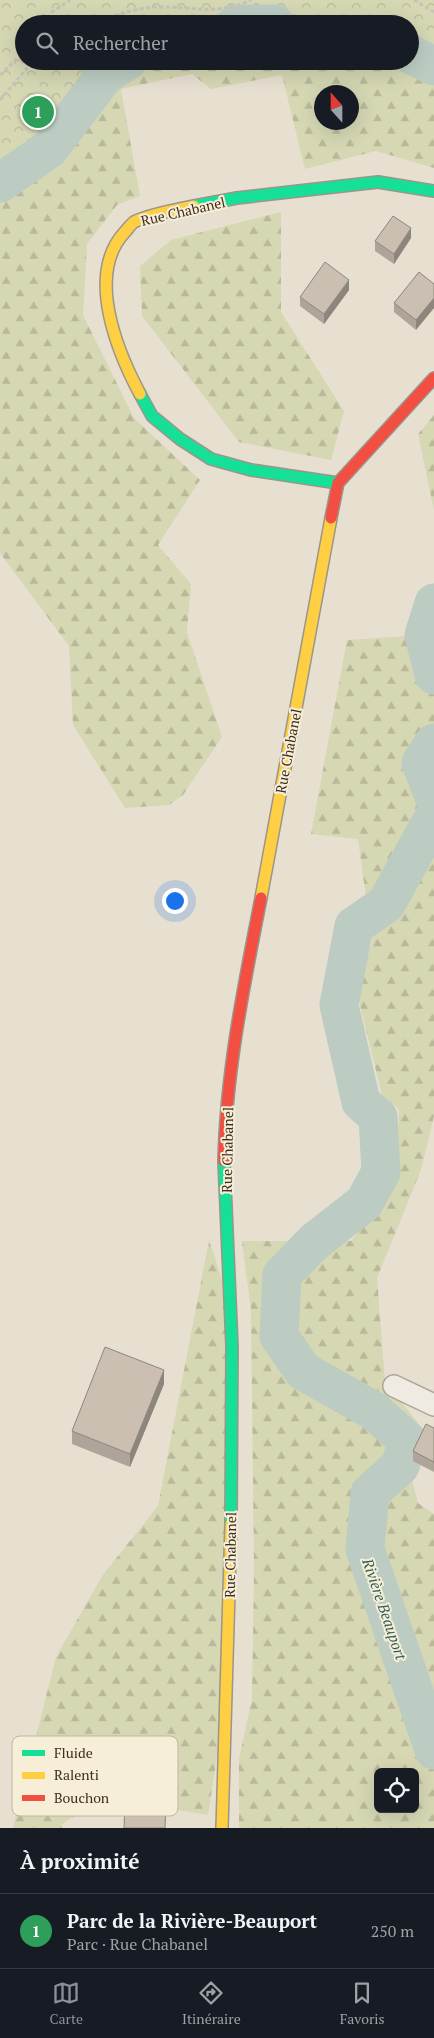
<!DOCTYPE html>
<html lang="fr">
<meta charset="utf-8">
<style>
:root{--surface:#171b24;--page:#242831;--text:#f1f3f6;--muted:#9ea1a6;--line:#363941;--accent:#8c9099}
body{margin:0;font-family:"PT Serif",serif;background:var(--page);color:var(--text)}
.controls{position:absolute;right:15px;bottom:15px;display:grid;overflow:hidden;border-radius:8px;box-shadow:0 5px 20px #0002}
.controls button{width:45px;height:45px;display:grid;place-items:center;padding:0;border:0;border-bottom:1px solid var(--line);background:var(--surface);color:var(--text);font:25px sans-serif}
.compass{position:absolute;left:314px;top:85px;width:45px;height:45px;border-radius:50%;background:var(--surface);box-shadow:0 5px 20px #0002;rotate:339deg}
.you{position:absolute;left:174px;top:900px;width:18px;height:18px;margin:-12px;border:4px solid #fff;border-radius:50%;background:#1a73e8;box-shadow:0 0 0 8px #1a73e833}
.badge{display:grid;place-items:center;width:32px;height:32px;border-radius:50%;background:var(--accent);color:#fff;font-size:16px;font-weight:700}
.pin{position:absolute;translate:-50% -50%;border:2px solid #fff;box-shadow:0 1px 5px #0006}
.list{margin:0;padding:0;list-style:none}
h2{display:flex;justify-content:space-between;align-items:center;height:65px;margin:0;padding:0 20px;font-size:21px}
h2 small{font-size:16px;font-weight:400;color:var(--muted)}
.list li{display:grid;grid-template-columns:32px 1fr auto;gap:15px;align-items:center;box-sizing:border-box;height:75px;padding:0 20px;border-top:1px solid var(--line)}
.list b{display:block;font-size:19px;white-space:nowrap}
.list p{margin:0;font-size:16px;white-space:nowrap;color:var(--muted)}
.list em{font-size:16px;font-style:normal;color:var(--muted)}
.icon{flex:none;width:28px;height:28px;fill:none;stroke:currentColor;stroke-width:2;stroke-linecap:round;stroke-linejoin:round}
.map{position:relative;flex:none;width:434px;height:1828px;overflow:hidden}
.search{position:absolute;background:var(--surface);box-shadow:0 5px 20px #0002;left:15px;right:15px;top:15px;height:55px;display:flex;align-items:center;gap:12px;box-sizing:border-box;padding:0 18px;border-radius:28px;color:var(--muted);font-size:19px}
.sheet{height:140px;background:var(--surface)}
nav{display:flex;justify-content:space-around;align-items:center;box-sizing:border-box;height:70px;border-top:1px solid var(--line);background:var(--surface);font-size:14px;color:var(--muted)}
nav a{display:grid;justify-items:center;gap:2px}
nav .on{color:var(--accent)}
.map>svg:first-child{display:block}
.forest{fill:url(#forest-firs);fill-rule:evenodd}
.park{fill:url(#park-crowns)}
.lines{fill:none;stroke-linecap:round;stroke-linejoin:round}
.river{stroke:#bcccc2;stroke-width:39}
.street-casing{stroke:#ada599;stroke-width:24}
.fast-casing{stroke:#9c958a;stroke-width:14}
.slow-casing{stroke:#9c958a;stroke-width:14}
.jam-casing{stroke:#9c958a;stroke-width:14}
.path{stroke:#c8c2b9;stroke-width:3;stroke-dasharray:4 2.5;stroke-linecap:butt}
.street{stroke:#efebe3;stroke-width:21}
.fast{stroke:#16e098;stroke-width:11}
.slow{stroke:#ffcf43;stroke-width:11}
.jam{stroke:#f24e42;stroke-width:11}
.wall{fill:#afa499}
.shaded-wall{fill:#8e867d}
.building{fill:#cbbfb2;stroke:#8e867d}
.labels{text-anchor:middle;dominant-baseline:central;stroke-width:4;stroke-linejoin:round;paint-order:stroke}
.street-label{font-size:14px;fill:#3d2e20;stroke:#f7eed8}
.water-label{font-size:15px;font-style:italic;fill:#2f5d5a;stroke:#f7eed8}
.key{fill:#f7eed8;stroke:#bfb4a1;stroke-width:1}
.key-label{font-size:14px;fill:#3d2e20}
</style>
<div class="map">
<svg width="434" height="1828" viewBox="0 0 434 1828">
<defs>
<pattern id="forest-firs" width="22" height="20" patternUnits="userSpaceOnUse" patternTransform="scale(1.25)"><rect width="22" height="20" fill="#d6d7b3"/><path d="M5 1l3.5 6h-7zM16 11l3.5 6h-7z" fill="#b9b99a"/></pattern>
<pattern id="park-crowns" width="20" height="18" patternUnits="userSpaceOnUse" patternTransform="scale(1.25)"><rect width="20" height="18" fill="#d6d7b3"/><path d="M2 6a3 3 0 1 1 6 0M12 15a3 3 0 1 1 6 0" fill="none" stroke="#b9b99a"/></pattern>
</defs>
<rect width="100%" height="100%" fill="#e7e0d1"/>
<path class="forest" d="M 0,0 L 434,0 L 434,168 L 376,151 L 305,169 L 282,75 L 211,89 L 192,74 L 121,89 L 140,196 L 117,205 L 87,244 L 83,315 L 134,418 L 200,480 L 158,545 L 191,584 L 187,632 L 222,737 L 183,795 L 169,805 L 125,808 L 73,725 L 69,646 L 0,553 ZM 24,24 L 410,24 L 410,61 L 24,61 ZM 322,92 L 352,92 L 352,122 L 322,122 Z
M 281,212 L 281,312 L 344,411 L 331,460 L 239,442 L 142,316 L 140,266 L 171,240 Z
M 434,415 L 434,510 L 418,434 Z
M 434,603 L 434,1116 L 421,1170 L 377,1278 L 385,1382 L 420,1425 L 408,1464 L 418,1503 L 434,1514 L 434,1828 L 239,1828 L 239,1759 L 252,1699 L 254,1570 L 251,1310 L 242,1241 L 351,1241 L 396,1184 L 399,1109 L 382,1095 L 358,997 L 372,940 L 358,839 L 311,834 L 347,640 L 424,635 ZM 378,1772 L 415,1772 L 415,1809 L 378,1809 Z
M 209,1240 L 232,1310 L 228,1685 L 208,1815 L 105,1798 L 62,1824 L 62,1828 L 13,1828 L 56,1657 L 102,1576 L 158,1506 Z"/>
<path class="park" d="M 0,0 L 434,0 L 434,66 L 410,54 L 410,24 L 24,24 L 24,61 L 127,61 L 105,75 L 49,149 L 0,183 Z"/>
<g class="lines">
<path class="river" d="M 236,24 L 275,24
M 410,54 L 434,66
M 0,183 L 49,149 L 105,75 L 127,61
M 434,603 L 424,635 L 434,675
M 434,743 L 421,763 L 434,796
M 434,817 L 386,904 L 354,926 L 339,1005 L 361,1102 L 378,1117 L 381,1172 L 364,1203 L 314,1242 L 282,1275 L 279,1336 L 303,1371 L 374,1411 L 408,1441 L 400,1466 L 370,1493 L 365,1549 L 434,1750"/>
<defs>
<path id="street" d="M 394,1386 L 434,1405"/>
<path id="fast" d="M 194,206 L 237,198 L 378,182 L 434,191
M 140,394 L 152,416 L 180,439 L 211,459 L 251,470 L 338,483
M 224,1161 L 232,1346 L 231,1524"/>
<path id="slow" d="M 140,394 C 117,351 86,275 124,233 C 127,230 131,224 134,222 C 147,215 179,209 194,206
M 261,898 L 331,518
M 222,1828 L 231,1524"/>
<path id="jam" d="M 331,518 L 338,483 L 434,378
M 224,1161 C 226,1072 244,985 261,898"/>
</defs>
<use href="#street" class="street-casing"/>
<use href="#fast" class="fast-casing"/>
<use href="#slow" class="slow-casing"/>
<use href="#jam" class="jam-casing"/>
<path class="path" d="M 414,0 L 434,12
M 45,24 L 52,12 L 70,0
M 90,24 C 111,17 134,8 157,7 C 193,6 215,16 251,0
M 0,75 L 24,52
M 0,100 L 33,61"/>
<use href="#street" class="street"/>
<use href="#fast" class="fast"/>
<use href="#slow" class="slow"/>
<use href="#jam" class="jam"/>
</g>
<path class="wall" d="M 411,238 L 394,264 L 375,251 L 375,241 Z
M 419,272 L 416,330 L 394,312 L 394,303 Z
M 349,290 L 324,324 L 300,306 L 300,297 Z
M 164,1384 L 130,1467 L 72,1444 L 72,1431 Z
M 434,1428 L 434,1472 L 413,1461 L 413,1451 Z"/>
<path class="shaded-wall" d="M 411,228 L 411,238 L 394,264 L 394,254 Z
M 349,280 L 349,290 L 324,324 L 324,314 Z
M 434,298 L 434,308 L 416,330 L 416,320 Z
M 164,1370 L 164,1384 L 130,1467 L 130,1454 Z"/>
<path class="building" d="M 393,216 L 411,228 L 394,254 L 375,241 Z
M 325,262 L 349,280 L 324,314 L 300,297 Z
M 419,272 L 434,284 L 434,298 L 416,320 L 394,303 Z
M 105,1347 L 164,1370 L 130,1454 L 72,1431 Z
M 426,1424 L 434,1428 L 434,1462 L 413,1451 Z
M 125,1805 L 166,1806 L 165,1828 L 124,1828 Z"/>
<g class="labels">
<g class="street-label">
<text transform="translate(183 211) rotate(-13)">Rue Chabanel</text>
<text transform="translate(288 751) rotate(-79)">Rue Chabanel</text>
<text transform="translate(227 1150) rotate(-89)">Rue Chabanel</text>
<text transform="translate(230 1555) rotate(-89)">Rue Chabanel</text>
</g>
<g class="water-label">
<text transform="translate(385 1609) rotate(71)">Rivière Beauport</text>
</g>
</g>
<rect x="12" y="1736" width="166" height="80" rx="8" class="key"/>
<rect x="22" y="1750" width="23" height="6" fill="#16e098"/>
<rect x="22" y="1772" width="23" height="7" fill="#ffcf43"/>
<rect x="22" y="1795" width="23" height="6" fill="#f24e42"/>
<g class="key-label">
<text x="54" y="1758">Fluide</text>
<text x="54" y="1780">Ralenti</text>
<text x="54" y="1803">Bouchon</text>
</g>
</svg>
<div class="controls">
<button><svg class="icon" aria-label="locate" viewBox="0 0 24 24"><circle cx="12" cy="12" r="6"/><path d="M12 2v4M12 18v4M2 12h4M18 12h4"/></svg></button>
</div>
<svg class="compass" viewBox="-18 -18 36 36"><path d="M0-13l5 13h-10z" fill="#e53935"/><path d="M0 13l5-13h-10z" fill="#9ea1a6"/></svg>
<div class="you"></div>
<div class="pin badge" style="left:38px;top:112px;background:#2e9e5b">1</div>
<div class="search"><svg class="icon" aria-label="search" viewBox="0 0 24 24"><circle cx="10" cy="10" r="6"/><path d="M15 15l6 6"/></svg>Rechercher</div>
</div>
<section class="sheet">
<h2>À proximité<small></small></h2>
<ul class="list">
<li><span class="badge" style="background:#2e9e5b">1</span><div><b>Parc de la Rivière-Beauport</b><p>Parc · Rue Chabanel</p></div><em>250 m</em></li>
</ul>
</section>
<nav>
<a class="on"><svg class="icon" aria-label="map" viewBox="0 0 24 24"><path d="M3 6l6-2 6 2 6-2v14l-6 2-6-2-6 2zM9 4v14M15 6v14"/></svg>Carte</a>
<a><svg class="icon" aria-label="directions" viewBox="0 0 24 24"><path d="M12 3l9 9-9 9-9-9zM9 14v-3h6M13 9l2 2-2 2"/></svg>Itinéraire</a>
<a><svg class="icon" aria-label="saved" viewBox="0 0 24 24"><path d="M7 4h10v16l-5-4-5 4z"/></svg>Favoris</a>
</nav>
